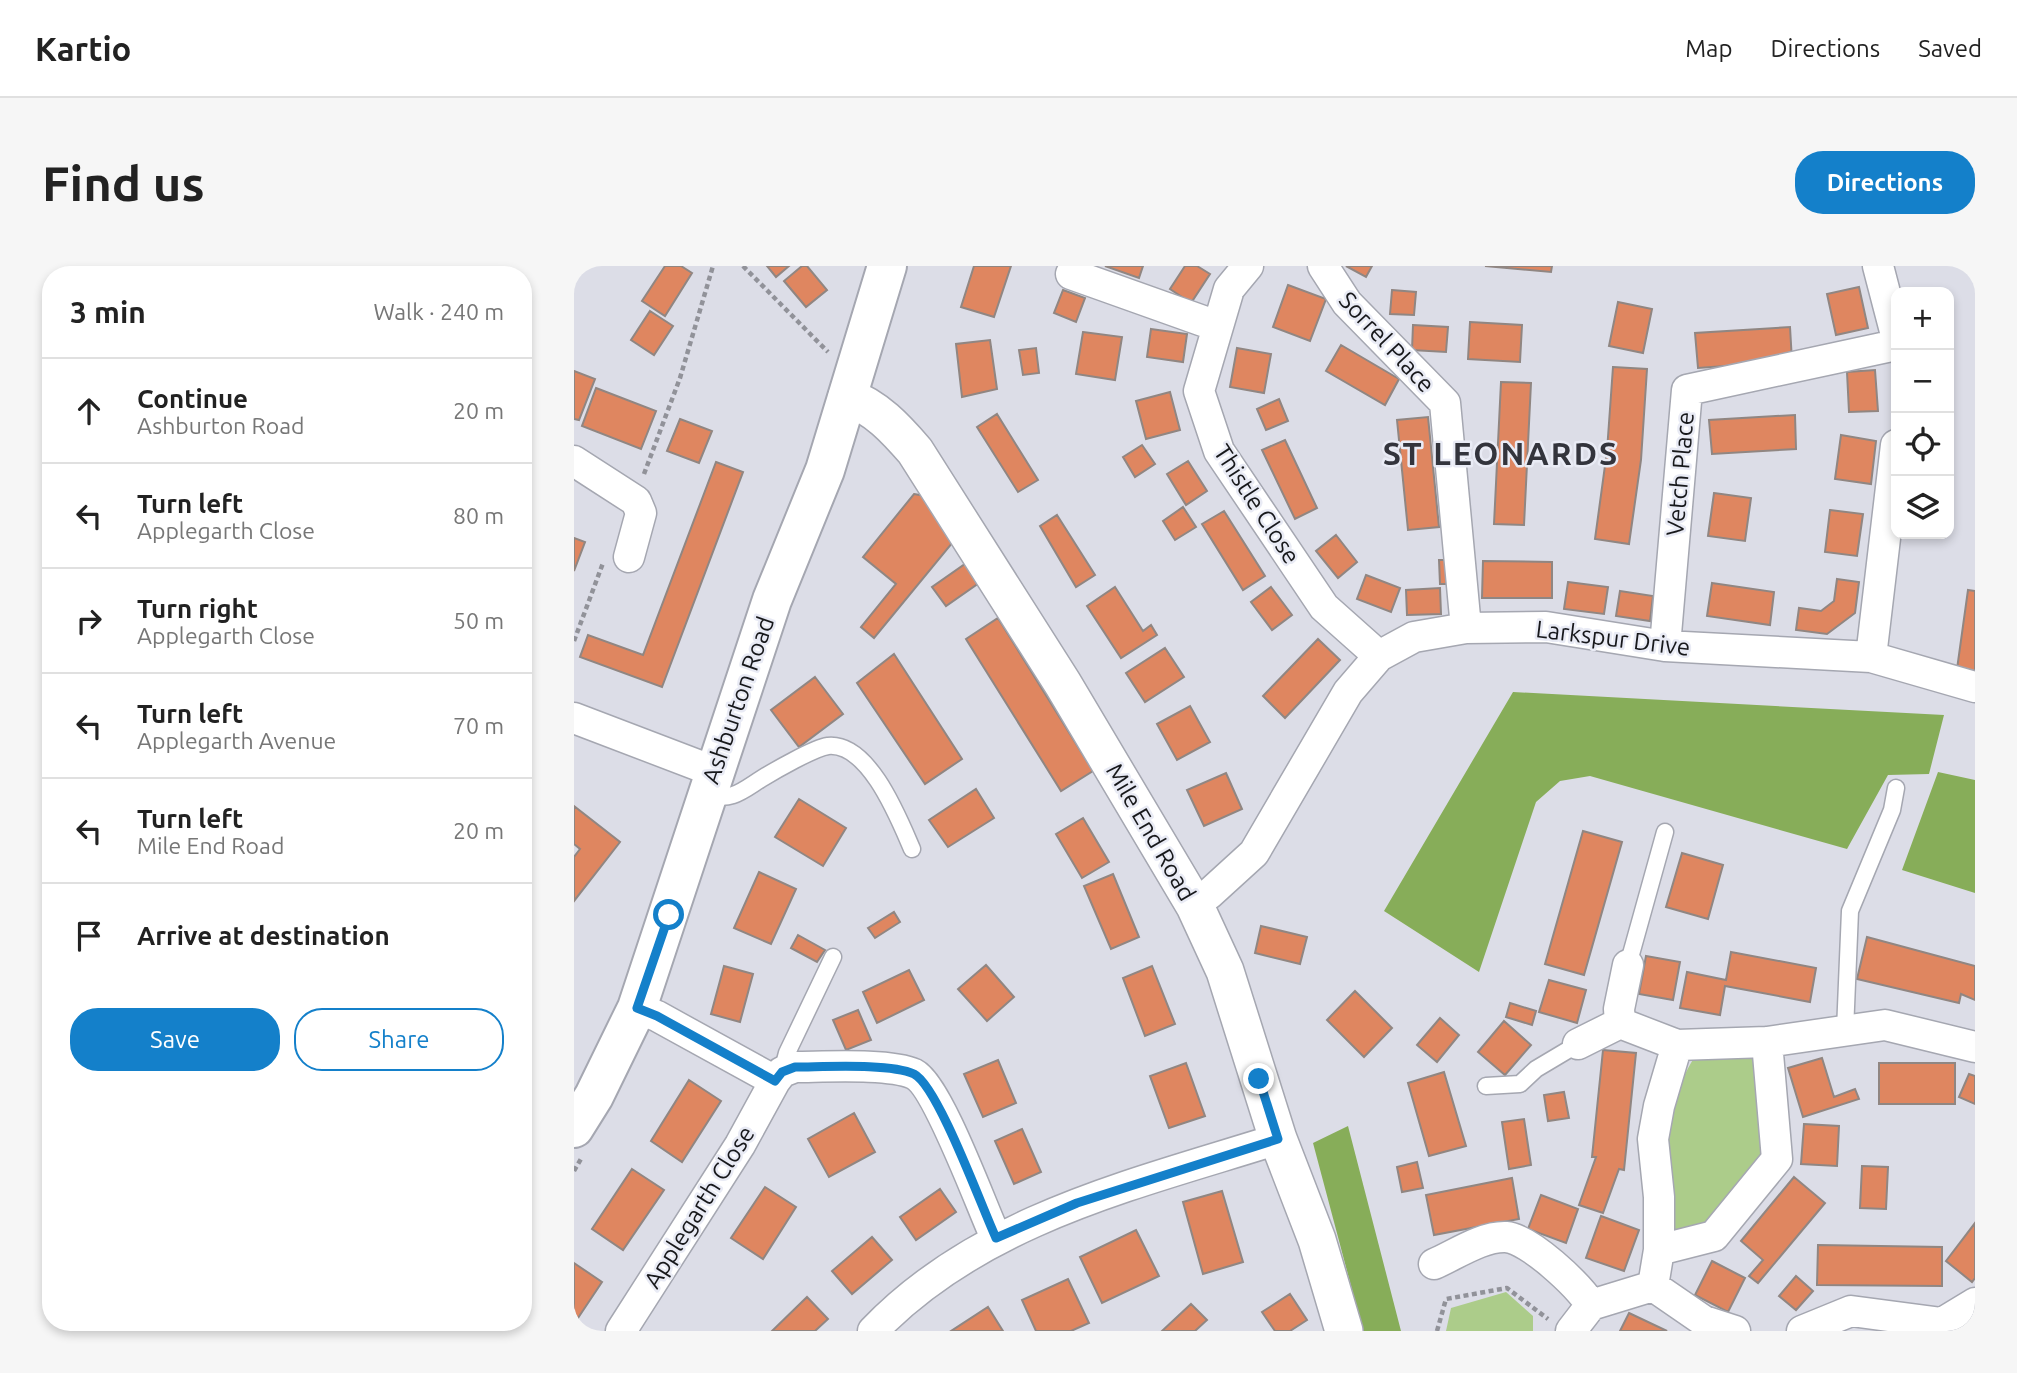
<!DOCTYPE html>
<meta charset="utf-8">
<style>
:root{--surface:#fff;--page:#f6f6f6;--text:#222;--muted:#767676;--line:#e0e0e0;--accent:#1480ca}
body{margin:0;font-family:Ubuntu,sans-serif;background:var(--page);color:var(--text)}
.controls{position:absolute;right:21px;top:21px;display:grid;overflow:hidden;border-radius:14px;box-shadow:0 4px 10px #0003}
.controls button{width:63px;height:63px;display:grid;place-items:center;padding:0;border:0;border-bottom:2px solid var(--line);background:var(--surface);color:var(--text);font:35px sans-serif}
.stop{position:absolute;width:21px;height:21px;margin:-16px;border:5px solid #1480ca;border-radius:50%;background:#fff}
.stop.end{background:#1480ca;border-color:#fff;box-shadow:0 2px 7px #0008}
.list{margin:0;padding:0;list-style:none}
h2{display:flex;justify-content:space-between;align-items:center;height:91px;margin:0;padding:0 28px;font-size:30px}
h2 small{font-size:23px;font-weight:400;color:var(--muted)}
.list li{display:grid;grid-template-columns:46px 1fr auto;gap:21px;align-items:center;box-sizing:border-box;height:105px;padding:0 28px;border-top:2px solid var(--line)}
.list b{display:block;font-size:26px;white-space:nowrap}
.list p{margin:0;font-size:23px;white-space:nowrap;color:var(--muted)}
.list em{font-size:23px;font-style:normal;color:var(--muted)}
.actions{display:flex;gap:14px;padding:21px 28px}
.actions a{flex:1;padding:16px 0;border:2px solid var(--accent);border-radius:28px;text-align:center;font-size:24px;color:var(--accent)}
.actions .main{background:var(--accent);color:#fff}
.icon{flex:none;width:38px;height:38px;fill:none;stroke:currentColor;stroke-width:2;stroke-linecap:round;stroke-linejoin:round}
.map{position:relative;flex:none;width:1401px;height:1065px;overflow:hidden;border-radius:28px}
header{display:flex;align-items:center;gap:42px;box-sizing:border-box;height:98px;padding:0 35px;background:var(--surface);border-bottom:2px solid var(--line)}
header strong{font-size:33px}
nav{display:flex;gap:38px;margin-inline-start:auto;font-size:24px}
.intro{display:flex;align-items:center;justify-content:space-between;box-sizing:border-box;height:168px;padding:0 42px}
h1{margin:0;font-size:49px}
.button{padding:18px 32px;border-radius:28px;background:var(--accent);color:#fff;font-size:24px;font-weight:700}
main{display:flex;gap:42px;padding:0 42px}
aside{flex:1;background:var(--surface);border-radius:28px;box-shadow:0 4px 10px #0003}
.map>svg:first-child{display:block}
.green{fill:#accc8a}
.forest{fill:#87ad59}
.building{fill:#df8660;stroke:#908682;stroke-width:2}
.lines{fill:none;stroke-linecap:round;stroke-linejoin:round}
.service-casing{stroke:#a5a7b1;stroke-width:19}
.minor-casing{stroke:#a5a7b1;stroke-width:33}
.tertiary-casing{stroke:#a5a7b1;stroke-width:40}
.primary-casing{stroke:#a5a7b1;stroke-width:42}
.path{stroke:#919299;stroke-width:4.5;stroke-dasharray:5 3.5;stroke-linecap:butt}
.service{stroke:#fff;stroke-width:16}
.minor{stroke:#fff;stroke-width:30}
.tertiary{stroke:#fff;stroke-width:37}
.primary{stroke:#fff;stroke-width:38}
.route{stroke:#1480ca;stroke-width:9}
.labels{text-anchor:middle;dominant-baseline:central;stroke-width:5;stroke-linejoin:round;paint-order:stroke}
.street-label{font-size:24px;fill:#17181b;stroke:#e9ebf5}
.district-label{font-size:32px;font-weight:bold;letter-spacing:2px;fill:#33343c;stroke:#e9ebf5}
</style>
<header>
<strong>Kartio</strong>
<nav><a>Map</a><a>Directions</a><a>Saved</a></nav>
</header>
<div class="intro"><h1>Find us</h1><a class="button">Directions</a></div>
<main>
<aside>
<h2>3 min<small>Walk · 240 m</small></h2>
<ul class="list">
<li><svg class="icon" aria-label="ahead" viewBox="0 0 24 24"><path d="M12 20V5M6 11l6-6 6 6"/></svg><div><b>Continue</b><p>Ashburton Road</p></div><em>20 m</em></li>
<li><svg class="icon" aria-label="left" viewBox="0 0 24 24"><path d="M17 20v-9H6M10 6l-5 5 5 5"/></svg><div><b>Turn left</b><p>Applegarth Close</p></div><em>80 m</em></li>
<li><svg class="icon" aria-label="right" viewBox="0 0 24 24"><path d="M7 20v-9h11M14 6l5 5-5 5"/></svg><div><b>Turn right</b><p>Applegarth Close</p></div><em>50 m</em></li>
<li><svg class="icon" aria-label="left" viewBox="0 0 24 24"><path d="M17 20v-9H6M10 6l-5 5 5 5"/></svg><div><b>Turn left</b><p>Applegarth Avenue</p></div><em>70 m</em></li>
<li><svg class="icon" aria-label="left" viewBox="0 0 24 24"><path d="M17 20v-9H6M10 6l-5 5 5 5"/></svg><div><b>Turn left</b><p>Mile End Road</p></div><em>20 m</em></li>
<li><svg class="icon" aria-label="arrive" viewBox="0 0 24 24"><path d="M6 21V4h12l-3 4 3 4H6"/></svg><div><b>Arrive at destination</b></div></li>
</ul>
<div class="actions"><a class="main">Save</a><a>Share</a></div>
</aside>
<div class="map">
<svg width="1401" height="1065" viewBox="0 0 1401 1065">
<rect width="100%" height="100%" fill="#dcdde7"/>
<path class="green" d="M 1174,786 L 1186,792 L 1192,891 L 1135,962 L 1108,970 L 1100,964 C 1103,931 1094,903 1095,871 C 1095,844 1107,811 1122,789 Z
M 932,1026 L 959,1050 L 959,1065 L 872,1065 L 877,1042 Z"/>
<path class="forest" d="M 939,426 L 1370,449 L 1355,508 L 1314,509 L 1273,583 L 1016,510 L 986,515 L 962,536 L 905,706 L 810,645 Z
M 1364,506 L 1401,514 L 1401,627 L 1328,604 Z
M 774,860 L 827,1065 L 789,1065 L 739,877 Z"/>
<path class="building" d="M 91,0 L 107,0 L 118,7 L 91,50 L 68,35 Z
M 193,0 L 215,0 L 202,11 Z
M 228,0 L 233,0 L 253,24 L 232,41 L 210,15 Z
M 400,0 L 437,0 L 420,51 L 387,41 Z
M 531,0 L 569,0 L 565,12 Z
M 611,0 L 623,0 L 636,8 L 617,37 L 596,23 Z
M 772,0 L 798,0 L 792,11 Z
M 911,0 L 978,0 L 977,6 Z
M 714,19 L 752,33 L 736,75 L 699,61 Z
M 1285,21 L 1294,62 L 1262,69 L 1253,28 Z
M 489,24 L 511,32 L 502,56 L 480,47 Z
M 818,24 L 842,26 L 840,49 L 816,48 Z
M 1044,36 L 1078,43 L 1069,87 L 1035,80 Z
M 76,45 L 99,60 L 80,89 L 57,74 Z
M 896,56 L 948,59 L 946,96 L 894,93 Z
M 839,59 L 874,61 L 872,86 L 838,84 Z
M 1216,61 L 1218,95 L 1124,102 L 1121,67 Z
M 577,63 L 613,68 L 609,96 L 573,91 Z
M 509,66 L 548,71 L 541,114 L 502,108 Z
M 416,74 L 423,123 L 388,131 L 382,78 Z
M 767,79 L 825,113 L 811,139 L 752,105 Z
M 462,82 L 465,107 L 449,109 L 445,84 Z
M 663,82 L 697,88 L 690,127 L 656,121 Z
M 1039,101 L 1073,103 L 1067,194 L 1055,278 L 1021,273 L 1033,185 Z
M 1301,104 L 1304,145 L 1275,146 L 1273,106 Z
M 0,105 L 21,113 L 5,154 L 0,153 Z
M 927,116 L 957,117 L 950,259 L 920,258 Z
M 22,122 L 82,145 L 67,183 L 8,160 Z
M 596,126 L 606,164 L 572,173 L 562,135 Z
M 705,133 L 714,155 L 692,164 L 683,143 Z
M 423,148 L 464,214 L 444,226 L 403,161 Z
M 1221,149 L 1222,183 L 1138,188 L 1135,154 Z
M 854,151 L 865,261 L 834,264 L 823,154 Z
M 106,153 L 138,165 L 125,197 L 93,185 Z
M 1267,169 L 1302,175 L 1297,218 L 1261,213 Z
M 711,174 L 743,242 L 721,253 L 688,184 Z
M 568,179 L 581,198 L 561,211 L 549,191 Z
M 614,195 L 633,225 L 612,239 L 593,208 Z
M 142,196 L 169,206 L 88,421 L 6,391 L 14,369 L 69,389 Z
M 1140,227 L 1177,232 L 1171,275 L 1134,270 Z
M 340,228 L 351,230 L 379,276 L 300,372 L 287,361 L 322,318 L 289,291 Z
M 609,241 L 622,261 L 601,274 L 589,255 Z
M 1256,244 L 1289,248 L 1283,290 L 1251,286 Z
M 650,245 L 691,310 L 669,324 L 628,258 Z
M 483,249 L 521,309 L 502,321 L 466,260 Z
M 762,269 L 783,296 L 764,312 L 742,285 Z
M 0,272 L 11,276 L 0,305 Z
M 865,294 L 879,294 L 880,318 L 866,318 Z
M 909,295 L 978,296 L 978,332 L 908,332 Z
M 391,298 L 405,317 L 372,340 L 358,321 Z
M 792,309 L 826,322 L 817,346 L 783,333 Z
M 1263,313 L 1285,316 L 1281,347 L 1253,368 L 1222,364 L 1225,342 L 1247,345 L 1260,335 Z
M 994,316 L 1034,321 L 1030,348 L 990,343 Z
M 1138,317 L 1200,326 L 1196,359 L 1133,350 Z
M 541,321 L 569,365 L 577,359 L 583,369 L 547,392 L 513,340 Z
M 697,321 L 718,349 L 698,364 L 677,336 Z
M 866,322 L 867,348 L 833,349 L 832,324 Z
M 1394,324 L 1401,325 L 1401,405 L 1383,403 Z
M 1046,325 L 1079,330 L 1076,355 L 1042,350 Z
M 424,352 L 519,505 L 487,525 L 392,373 Z
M 744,373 L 766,394 L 711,452 L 689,430 Z
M 591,382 L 610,411 L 571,436 L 552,407 Z
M 320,388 L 388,493 L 351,518 L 283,417 Z
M 241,411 L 269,448 L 225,481 L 197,444 Z
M 616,440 L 636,476 L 603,494 L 583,458 Z
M 652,507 L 668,543 L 630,560 L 613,524 Z
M 402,523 L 420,552 L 374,581 L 355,554 Z
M 225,533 L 272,562 L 249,600 L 201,571 Z
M 0,540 L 46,576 L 0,635 L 0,591 L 6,583 L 0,578 Z
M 509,552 L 535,596 L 508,612 L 482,568 Z
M 1009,565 L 1048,576 L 1010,709 L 971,698 Z
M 1108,587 L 1149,599 L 1134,653 L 1092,641 Z
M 185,606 L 222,623 L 197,678 L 160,662 Z
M 539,608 L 565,671 L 537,683 L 510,620 Z
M 320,646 L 326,656 L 301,672 L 294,662 Z
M 687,660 L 733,671 L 726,698 L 681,687 Z
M 224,669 L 251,684 L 243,696 L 217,682 Z
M 1293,671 L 1401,700 L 1401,734 L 1387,728 L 1385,737 L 1283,713 Z
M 1157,686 L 1242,702 L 1236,736 L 1151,720 L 1146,749 L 1106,742 L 1113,706 L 1152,714 Z
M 1072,690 L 1106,696 L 1099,734 L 1065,728 Z
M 412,699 L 440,731 L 413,755 L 384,723 Z
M 150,700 L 179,708 L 166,756 L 137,748 Z
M 578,700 L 601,758 L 571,770 L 549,712 Z
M 335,704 L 350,734 L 303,757 L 289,726 Z
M 975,714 L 1012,724 L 1003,757 L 965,746 Z
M 781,725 L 818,762 L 790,791 L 753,754 Z
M 936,737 L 962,745 L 958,759 L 932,751 Z
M 284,744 L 297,774 L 272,784 L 259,754 Z
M 866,752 L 885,769 L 863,796 L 843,779 Z
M 930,755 L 957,779 L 931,809 L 904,786 Z
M 1029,784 L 1062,787 L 1050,904 L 1045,903 L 1029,947 L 1005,939 L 1022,891 L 1018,891 Z
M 1248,792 L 1260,831 L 1281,823 L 1285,833 L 1229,851 L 1214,802 Z
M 424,794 L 442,837 L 409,851 L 390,808 Z
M 612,797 L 631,850 L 595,862 L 576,810 Z
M 1305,797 L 1381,797 L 1381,838 L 1305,838 Z
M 870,806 L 892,880 L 855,890 L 834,817 Z
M 1395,808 L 1401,810 L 1401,838 L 1385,831 Z
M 115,814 L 147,835 L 108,896 L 77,875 Z
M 990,826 L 995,852 L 974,855 L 970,829 Z
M 280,847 L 301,886 L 255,911 L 234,873 Z
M 950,853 L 957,899 L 935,903 L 928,856 Z
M 1230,858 L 1265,860 L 1263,900 L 1227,898 Z
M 448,863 L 467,906 L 440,918 L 421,875 Z
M 843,896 L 849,922 L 828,926 L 823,901 Z
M 1288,900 L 1314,901 L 1312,943 L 1286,942 Z
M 58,903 L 90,924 L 49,984 L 18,963 Z
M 1220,911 L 1251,937 L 1184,1017 L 1175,1010 L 1189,994 L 1167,975 Z
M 938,912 L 945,953 L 860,969 L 852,929 Z
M 191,921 L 222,941 L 189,993 L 157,972 Z
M 366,923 L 382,946 L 342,974 L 326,951 Z
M 648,925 L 669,996 L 629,1008 L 609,936 Z
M 967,929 L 1004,943 L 992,977 L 954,963 Z
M 1027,950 L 1065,964 L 1050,1005 L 1012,992 Z
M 1401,957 L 1401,1012 L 1398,1016 L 1372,995 Z
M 562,964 L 585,1010 L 528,1037 L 506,991 Z
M 298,971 L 318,994 L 278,1028 L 258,1005 Z
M 1244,979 L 1368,981 L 1368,1020 L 1243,1019 Z
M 1138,995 L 1171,1012 L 1154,1046 L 1121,1029 Z
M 0,997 L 28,1016 L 2,1055 L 0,1054 Z
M 1222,1010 L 1239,1025 L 1222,1044 L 1205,1030 Z
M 494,1013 L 515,1057 L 497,1065 L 462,1065 L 448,1034 Z
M 716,1028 L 733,1054 L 716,1065 L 701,1065 L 688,1046 Z
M 233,1031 L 254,1053 L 241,1065 L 198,1065 Z
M 617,1038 L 633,1054 L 621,1065 L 588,1065 Z
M 414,1041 L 429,1065 L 377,1065 Z
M 1055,1047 L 1093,1065 L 1046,1065 Z"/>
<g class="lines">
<defs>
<path id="service" d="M 134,528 C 157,536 168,525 187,513 C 200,505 240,482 254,480 C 295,476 325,553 338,583
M 1054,699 L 1091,566
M 1271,765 L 1276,645 L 1318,544 L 1322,522
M 208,806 L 213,787 L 259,691
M 912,820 L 946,818 L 962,803 L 1004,778"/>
<path id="minor" d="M 674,0 L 655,23 L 625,125 L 645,185 L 750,341 L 805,390
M 749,0 L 773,37 L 871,137 L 892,362
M 1304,0 L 1322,69
M 497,8 L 643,60
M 0,195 L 62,235 L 67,247 L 55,291
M 1091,380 L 1113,124 L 1322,79
M 1297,391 L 1322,179
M 0,452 L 139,505
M 635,628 L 680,587 L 774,426 L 805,390 L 840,371 L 892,362 L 972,361 L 1091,380 L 1297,391 L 1401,421
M 1054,699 L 1045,743 L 1046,757 L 1103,779
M 63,742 L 83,750 L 201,815
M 1004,778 L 1046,757
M 1085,984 L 1140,970 L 1203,893 L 1193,776
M 860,998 C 881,989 908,970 932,971 C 956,973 1004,1019 1017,1039
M 1079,1020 L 1085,984 L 1085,931 L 1079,873 L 1085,840 L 1103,779 L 1193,776 L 1311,759 L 1401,781
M 1079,1020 L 1130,1055 L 1161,1065
M 47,1065 L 166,879 L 201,815 L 208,806 L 221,801 C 249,801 316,797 340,808 C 364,820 408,942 422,972
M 299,1065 C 406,953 562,918 704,873
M 997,1065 L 1017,1039 L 1079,1020
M 1228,1065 L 1277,1045 L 1368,1057 L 1401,1037"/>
<path id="tertiary" d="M 273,131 C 302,141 322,163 341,185 L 489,418 L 621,640 L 651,705 L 704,873 L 743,974 L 770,1065"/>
<path id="primary" d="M 0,862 L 20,830 L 63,742 L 198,334 L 251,204 L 313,0"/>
</defs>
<use href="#service" class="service-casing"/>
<use href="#minor" class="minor-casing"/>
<use href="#tertiary" class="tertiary-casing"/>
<use href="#primary" class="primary-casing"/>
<path class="path" d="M 169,0 L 254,86
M 70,208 L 106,112 L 139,0
M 0,375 L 29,297
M 0,905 L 8,891
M 863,1065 L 872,1033 L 933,1022 L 974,1053"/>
<use href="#service" class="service"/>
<use href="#minor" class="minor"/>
<use href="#tertiary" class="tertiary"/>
<use href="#primary" class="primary"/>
</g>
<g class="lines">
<path class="route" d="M 95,649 L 63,742 L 83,750 L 201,815 L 208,806 L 221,801 C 250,801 316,797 340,808 C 364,820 408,942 422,972 L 503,937 L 704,873 L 685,813"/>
</g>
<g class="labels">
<g class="street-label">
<text transform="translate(813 76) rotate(47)">Sorrel Place</text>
<text transform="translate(1106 208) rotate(-85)">Vetch Place</text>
<text transform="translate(683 238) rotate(57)">Thistle Close</text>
<text transform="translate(1039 372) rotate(7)">Larkspur Drive</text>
<text transform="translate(164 434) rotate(-71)">Ashburton Road</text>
<text transform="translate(577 566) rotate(60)">Mile End Road</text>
<text transform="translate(125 941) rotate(-58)">Applegarth Close</text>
</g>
<g class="district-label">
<text x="927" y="187">ST LEONARDS</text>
</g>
</g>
</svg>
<div class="controls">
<button>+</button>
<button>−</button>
<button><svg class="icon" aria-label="locate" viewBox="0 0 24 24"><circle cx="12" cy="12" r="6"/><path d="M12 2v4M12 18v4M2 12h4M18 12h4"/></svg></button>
<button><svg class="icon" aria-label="layers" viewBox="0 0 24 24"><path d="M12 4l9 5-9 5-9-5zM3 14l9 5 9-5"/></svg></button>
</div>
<div class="stop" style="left:95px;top:649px"></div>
<div class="stop end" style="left:685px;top:813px"></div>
</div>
</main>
